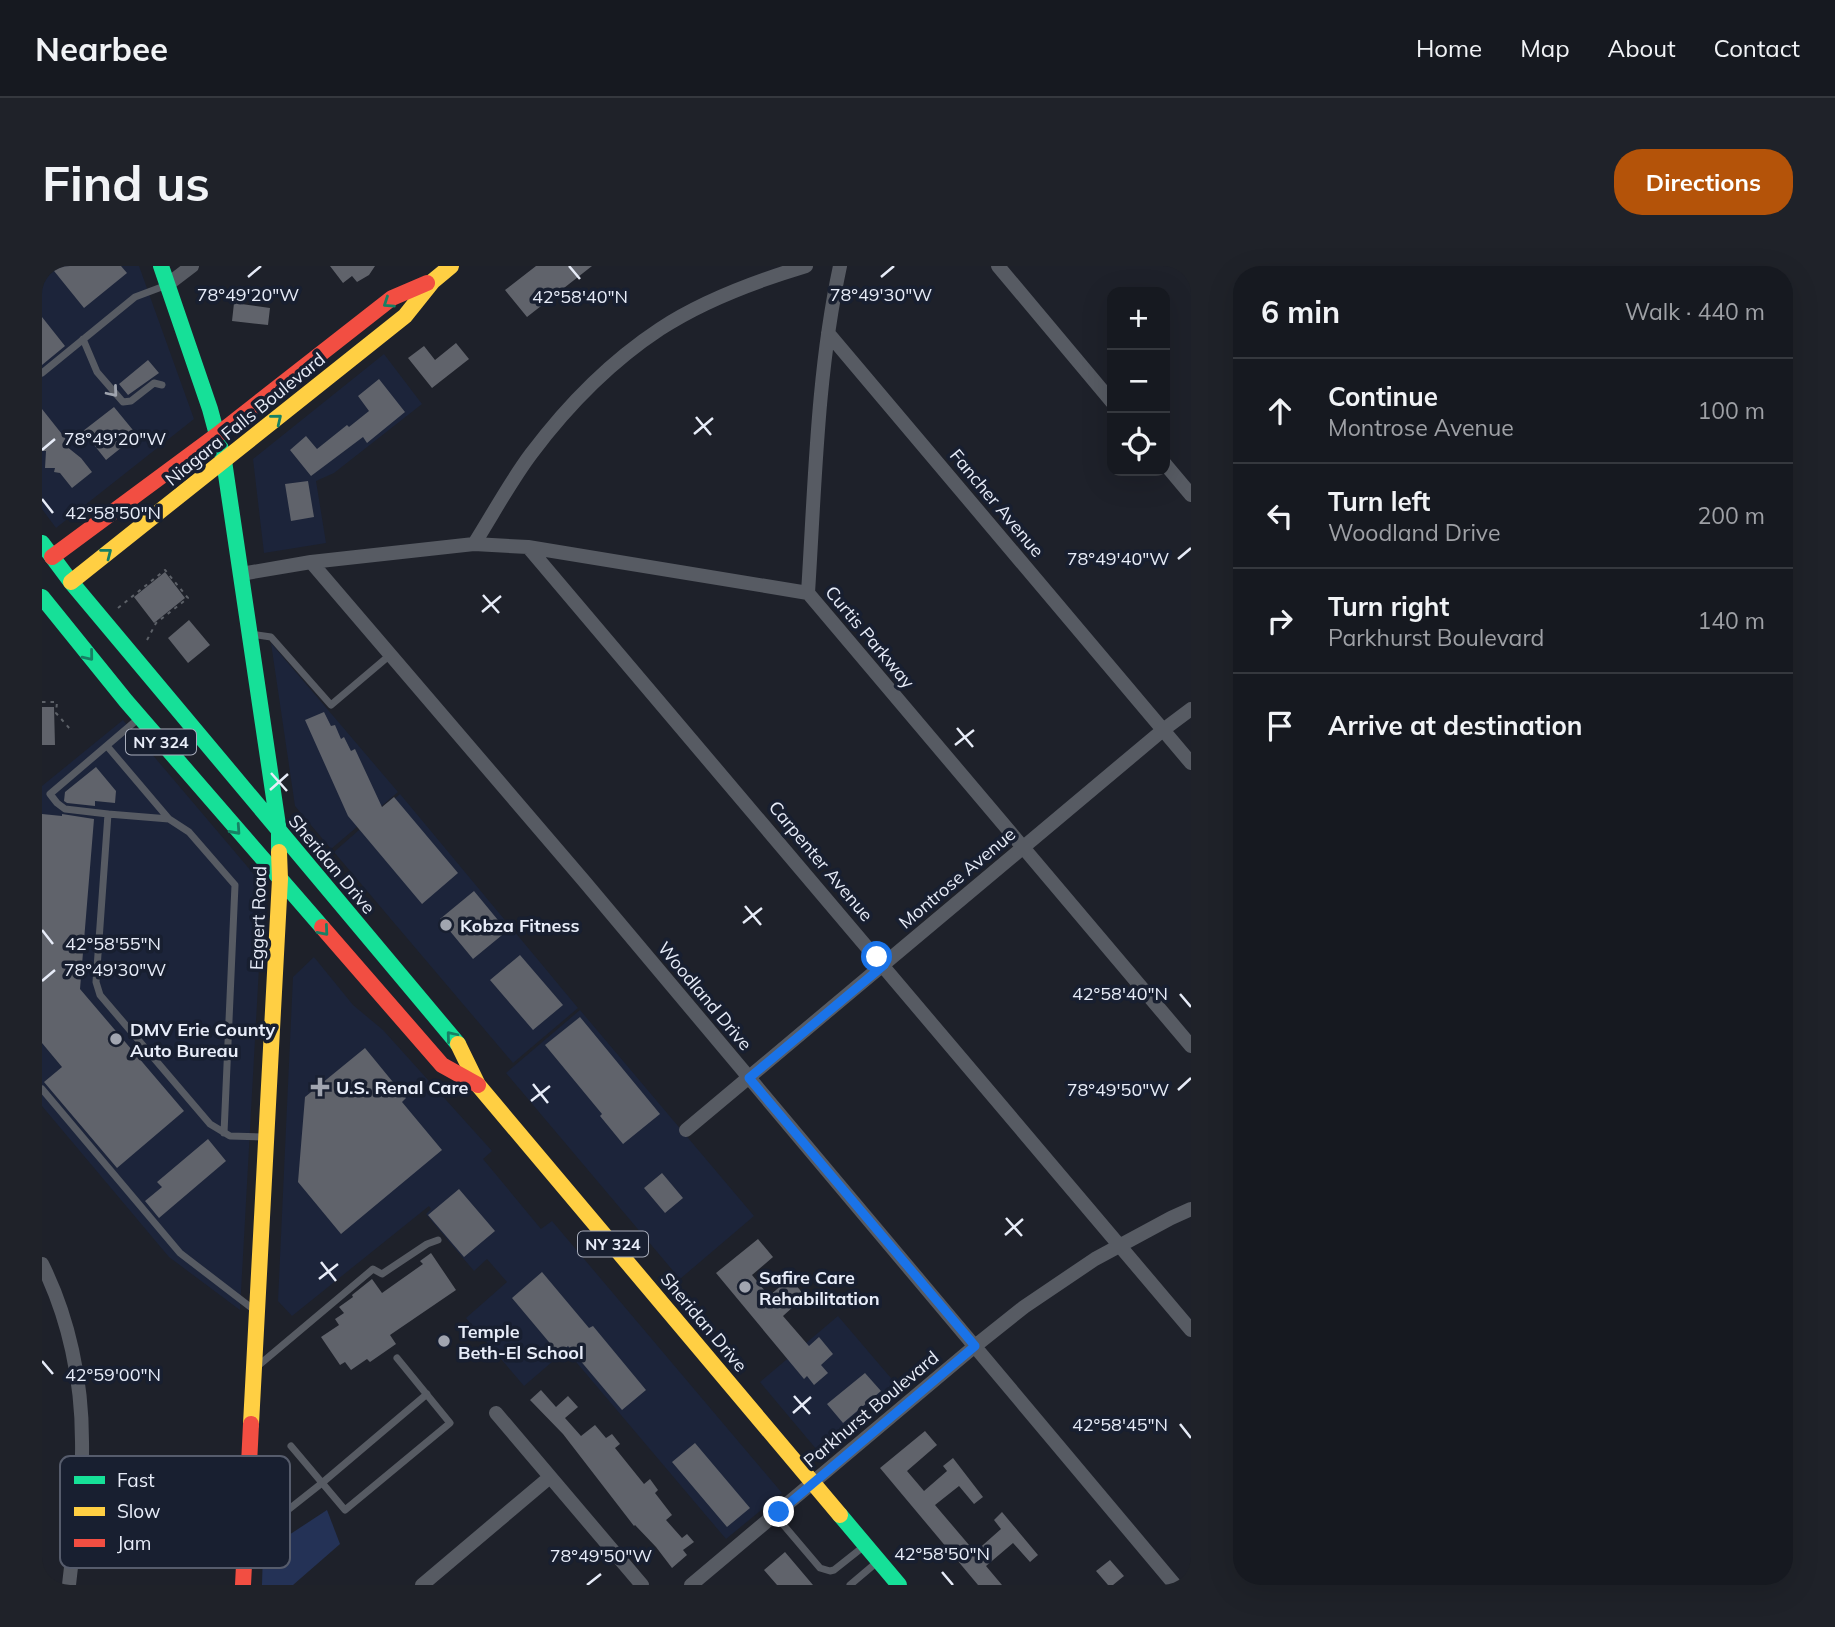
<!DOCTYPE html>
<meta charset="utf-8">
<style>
:root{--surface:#161920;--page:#1f2229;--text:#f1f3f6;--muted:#9ea0a5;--line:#35383e;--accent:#b45309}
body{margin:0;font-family:Mulish,sans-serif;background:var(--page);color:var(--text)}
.controls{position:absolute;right:21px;top:21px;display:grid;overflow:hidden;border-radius:14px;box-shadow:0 7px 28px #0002}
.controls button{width:63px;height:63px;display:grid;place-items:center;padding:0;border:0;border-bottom:2px solid var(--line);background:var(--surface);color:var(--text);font:35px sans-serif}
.stop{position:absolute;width:21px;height:21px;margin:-16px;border:5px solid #1a73e8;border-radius:50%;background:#fff}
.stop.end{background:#1a73e8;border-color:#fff;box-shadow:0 2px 7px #0008}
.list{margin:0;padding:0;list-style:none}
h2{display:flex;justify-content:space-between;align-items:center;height:91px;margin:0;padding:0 28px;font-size:30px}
h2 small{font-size:23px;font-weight:400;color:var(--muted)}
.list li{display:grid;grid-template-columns:46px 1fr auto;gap:21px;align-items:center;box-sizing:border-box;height:105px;padding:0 28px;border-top:2px solid var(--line)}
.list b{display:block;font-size:26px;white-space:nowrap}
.list p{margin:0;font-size:23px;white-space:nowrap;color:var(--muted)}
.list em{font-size:23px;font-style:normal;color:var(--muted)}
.icon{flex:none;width:38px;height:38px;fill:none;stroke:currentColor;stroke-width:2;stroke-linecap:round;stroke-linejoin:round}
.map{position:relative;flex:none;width:1149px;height:1319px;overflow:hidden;border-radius:28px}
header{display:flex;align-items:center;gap:42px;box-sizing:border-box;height:98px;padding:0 35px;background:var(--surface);border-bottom:2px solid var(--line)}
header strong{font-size:33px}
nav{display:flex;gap:38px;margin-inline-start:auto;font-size:24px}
.intro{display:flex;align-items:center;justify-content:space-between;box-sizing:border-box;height:168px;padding:0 42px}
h1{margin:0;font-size:49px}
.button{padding:18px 32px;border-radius:28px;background:var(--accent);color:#fff;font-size:24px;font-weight:700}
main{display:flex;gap:42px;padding:0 42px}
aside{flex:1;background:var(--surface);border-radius:28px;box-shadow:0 7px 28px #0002}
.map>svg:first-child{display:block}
.built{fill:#1c243a}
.green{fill:#243256}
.building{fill:#60636b}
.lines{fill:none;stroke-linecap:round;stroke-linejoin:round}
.path{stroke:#5d6168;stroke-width:2;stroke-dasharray:3.5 5;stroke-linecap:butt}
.lane{stroke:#575b63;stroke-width:7}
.street{stroke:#575b63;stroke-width:14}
.fast{stroke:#16e098;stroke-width:16}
.slow{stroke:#ffcf43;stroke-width:16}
.jam{stroke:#f24e42;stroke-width:16}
.oneway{stroke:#178064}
.oneway2{stroke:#9fa4ae}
.route{stroke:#1a73e8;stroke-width:9}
.ticks{fill:none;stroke:#e7ecf8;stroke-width:2.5}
.poi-dot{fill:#a1a5b0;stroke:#181f30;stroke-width:2.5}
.labels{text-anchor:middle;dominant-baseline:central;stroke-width:7;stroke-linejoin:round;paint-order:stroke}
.shield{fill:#181f30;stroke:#a9aebc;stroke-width:2}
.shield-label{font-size:16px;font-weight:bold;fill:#e7ecf8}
.street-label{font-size:18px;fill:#e7ecf8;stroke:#181f30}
.poi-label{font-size:18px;font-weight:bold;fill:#e7ecf8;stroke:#181f30;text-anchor:start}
.key{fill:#181f30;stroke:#565c6c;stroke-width:2}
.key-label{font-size:19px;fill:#e7ecf8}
.ticks-label{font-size:18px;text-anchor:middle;fill:#e7ecf8;stroke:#181f30;stroke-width:7;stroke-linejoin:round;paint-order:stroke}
</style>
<header>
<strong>Nearbee</strong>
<nav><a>Home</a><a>Map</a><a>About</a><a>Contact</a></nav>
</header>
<div class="intro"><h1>Find us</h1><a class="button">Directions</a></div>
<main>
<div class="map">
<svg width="1149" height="1319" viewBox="0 0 1149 1319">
<rect width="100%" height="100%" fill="#1e212a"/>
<path class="built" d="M 0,0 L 97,0 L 152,153 L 14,262 L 0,243 Z
M 342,88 L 380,138 L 292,207 L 274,215 L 284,277 L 222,287 L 211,193 Z
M 229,377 L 356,526 L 289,583 L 253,540 Z
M 81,454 L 216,613 L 221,629 L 198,1044 L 127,991 L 0,840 L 0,520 Z
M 358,528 L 536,742 L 471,797 L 292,586 Z
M 272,691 L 311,739 L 341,764 L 450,885 L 441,893 L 499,963 L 510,955 L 740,1227 L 684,1273 L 524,1084 L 482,1120 L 424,1052 L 465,1016 L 445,993 L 432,1005 L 384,948 L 389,943 L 387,940 L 250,1050 L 236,1035 L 251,711 Z
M 538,744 L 712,950 L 638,1013 L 464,807 Z
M 796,1050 L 854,1118 L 775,1184 L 718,1116 Z"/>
<path class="green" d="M 285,1244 L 298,1278 L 251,1319 L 220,1319 L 221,1286 Z"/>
<path class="building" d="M 8,0 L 79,0 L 85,7 L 42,42 Z
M 288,0 L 333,0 L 327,9 L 315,16 L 310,10 L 301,17 Z
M 494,0 L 550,0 L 485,51 L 463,24 Z
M 192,37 L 228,42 L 226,59 L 190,55 Z
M 0,51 L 23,80 L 0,99 Z
M 414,77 L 427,93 L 390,122 L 366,92 L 382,80 L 393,94 Z
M 106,94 L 117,107 L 86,129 L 77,118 Z
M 337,113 L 363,146 L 325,177 L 321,171 L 269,210 L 248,184 L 264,170 L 275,183 L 305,159 L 307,161 L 327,145 L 316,130 Z
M 72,141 L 95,169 L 64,194 L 41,165 Z
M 0,143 L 27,177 L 24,180 L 39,192 L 50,206 L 30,222 L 18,207 L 12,206 L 13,202 L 3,202 L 4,185 L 0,185 Z
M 266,215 L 272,251 L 249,255 L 243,218 Z
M 123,306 L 143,332 L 112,357 L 92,331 Z
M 147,354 L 168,379 L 146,397 L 126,372 Z
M 0,441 L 12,441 L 13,479 L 0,479 Z
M 282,446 L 289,460 L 293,459 L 299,473 L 302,471 L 309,485 L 313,483 L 340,541 L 352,531 L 416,607 L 380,638 L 306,550 L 263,454 Z
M 54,501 L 74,525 L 73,537 L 53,535 L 53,540 L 25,537 L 22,535 L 23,526 Z
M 0,548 L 20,550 L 20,548 L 52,553 L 38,723 L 142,845 L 75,902 L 2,816 L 20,801 L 0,777 Z
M 432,625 L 465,665 L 431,693 L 398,653 Z
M 478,689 L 521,739 L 491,764 L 448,714 Z
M 538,751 L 618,848 L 581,878 L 558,850 L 560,848 L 503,779 Z
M 323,782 L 364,832 L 360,836 L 400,884 L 299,968 L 256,916 L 263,831 Z
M 166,873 L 184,895 L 117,952 L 103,935 L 120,921 L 115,916 Z
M 620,907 L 641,932 L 623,947 L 602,922 Z
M 417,923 L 453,965 L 422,991 L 386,949 Z
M 716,973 L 731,991 L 710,1009 L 727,1030 L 748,1012 L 763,1030 L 741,1050 L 767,1080 L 777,1071 L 791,1088 L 779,1099 L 786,1107 L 772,1119 L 765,1110 L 762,1113 L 674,1007 Z
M 389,987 L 414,1024 L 348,1069 L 354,1078 L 328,1096 L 325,1093 L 309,1104 L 303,1096 L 298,1099 L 279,1071 L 297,1059 L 293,1053 L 302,1047 L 297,1041 L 311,1031 L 310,1029 L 330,1013 L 340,1027 L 381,998 L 378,995 Z
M 500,1006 L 547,1062 L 551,1060 L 604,1124 L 580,1144 L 526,1080 L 517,1088 L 470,1032 Z
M 823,1107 L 839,1125 L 801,1157 L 785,1138 Z
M 499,1124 L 514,1141 L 526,1130 L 536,1141 L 523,1152 L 539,1170 L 553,1159 L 564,1172 L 570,1168 L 578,1178 L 573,1182 L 602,1218 L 608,1213 L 616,1224 L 613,1227 L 630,1249 L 624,1254 L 640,1272 L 645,1268 L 652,1276 L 641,1284 L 645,1289 L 630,1302 L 614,1281 L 593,1259 L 592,1260 L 521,1168 L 488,1134 Z
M 883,1165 L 895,1179 L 865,1205 L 882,1225 L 905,1205 L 901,1200 L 911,1192 L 941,1231 L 932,1238 L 917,1220 L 893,1239 L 933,1286 L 959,1263 L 952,1254 L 960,1246 L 996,1289 L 988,1296 L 971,1277 L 944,1300 L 960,1319 L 936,1319 L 838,1202 Z
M 653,1177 L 708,1242 L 685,1261 L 630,1196 Z
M 743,1286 L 771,1319 L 735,1319 L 722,1304 Z
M 1068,1294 L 1082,1310 L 1071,1319 L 1066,1319 L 1054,1305 Z"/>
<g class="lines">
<path class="path" d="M 76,342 L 123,304 L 146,332 L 114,357 L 104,376
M 0,436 L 15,436 L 14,447 L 28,463"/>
<path class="lane" d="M 41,73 L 55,106 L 81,136 L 89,135 L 112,117 L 120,119
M 0,107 L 93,31 L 125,19
M 209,368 L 229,371 L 289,439 L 348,389
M 96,453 L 8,528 L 15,537 L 23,543 L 66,548 L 54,716 L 58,729 L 168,858 L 188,870 L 223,871
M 65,480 L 127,553 L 147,566 L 193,619 L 182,867
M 66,548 L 127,553
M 0,823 L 138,987 L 211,1043
M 217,1099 L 331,1003 L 340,1008 L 385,978 L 396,974
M 249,1180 L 303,1244 L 408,1157 L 355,1092
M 733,1249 L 778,1302 L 788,1305 L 792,1304 L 821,1281
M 237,1251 L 280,1217 L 385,1128
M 808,1319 L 834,1297"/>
<path class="street" d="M 956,0 L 1070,136
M 125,19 L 150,0
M 786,67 L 1149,497
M 1123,198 L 1149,229
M 432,278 C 451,248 468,216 489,188 C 525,140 568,96 618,63 C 662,34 714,15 764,0
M 486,281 L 1149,1064
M 269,296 L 542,615 L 1133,1319
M 199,308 L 269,296 L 432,278 L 486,281 L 766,327 L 1149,780
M 766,327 C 773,218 775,107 798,0
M 644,864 L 1121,464 L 1149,443
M 0,998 C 27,1052 40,1115 40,1175 C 41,1223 32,1271 27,1319
M 454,1147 L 600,1319
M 380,1319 L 508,1211
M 649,1319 L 933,1080 L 982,1041 L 1053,993 L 1129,952 L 1149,943"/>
<path class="fast" d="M 119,0 L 168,143 L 182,195 L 237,566 L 237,586
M 0,277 L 29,316 L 416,778
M 0,331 L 84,435 L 280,661
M 798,1249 L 857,1319"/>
<path class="slow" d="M 29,316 L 363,50 L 391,15 L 409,0
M 416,778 L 436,819 L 798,1249
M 209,1158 L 238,613 L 237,586"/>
<path class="jam" d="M 10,291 L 175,169 L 350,32 L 385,17
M 280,661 L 400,799 L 436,819
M 201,1319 L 209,1158"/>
</g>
<defs><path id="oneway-chevron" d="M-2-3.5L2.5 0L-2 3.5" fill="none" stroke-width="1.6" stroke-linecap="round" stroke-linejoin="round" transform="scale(1.75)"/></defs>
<g class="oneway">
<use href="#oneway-chevron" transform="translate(346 37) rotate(146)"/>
<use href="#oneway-chevron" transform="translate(235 153) rotate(-39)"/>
<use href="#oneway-chevron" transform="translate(65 287) rotate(-38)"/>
<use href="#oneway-chevron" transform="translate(47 390) rotate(51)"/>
<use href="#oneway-chevron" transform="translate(194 564) rotate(48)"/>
<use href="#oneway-chevron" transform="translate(282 665) rotate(49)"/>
<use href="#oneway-chevron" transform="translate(409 770) rotate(-130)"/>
</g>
<use class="oneway2" href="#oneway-chevron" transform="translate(71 126) rotate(50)"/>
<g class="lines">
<path class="route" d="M 737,1246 L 933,1080 L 707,812 L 842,699 L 835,691"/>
</g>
<path class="ticks" d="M 527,0 L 538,13M 206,11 L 219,0M 839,11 L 852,0M 654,151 L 669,169M 652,168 L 671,152M 0,184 L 13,173M 0,233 L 11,247M 1136,293 L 1149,282M 441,329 L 457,347M 440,346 L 459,330M 915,462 L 931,481M 913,479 L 932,464M 229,507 L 245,525M 228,524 L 246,508M 703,640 L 719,659M 701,657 L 720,642M 0,664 L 11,678M 0,715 L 13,704M 1138,728 L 1149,741M 491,818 L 506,837M 1136,824 L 1149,812M 489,835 L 508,820M 964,952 L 980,970M 963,969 L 981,953M 279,996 L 294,1015M 277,1013 L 296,998M 0,1095 L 11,1108M 752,1130 L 768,1148M 751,1147 L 769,1131M 1138,1158 L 1149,1172M 900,1306 L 911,1319M 545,1319 L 559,1308"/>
<g class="poi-dot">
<circle cx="404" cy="659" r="7"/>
<circle cx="74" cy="773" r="7"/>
<path d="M274.5 810.5h7v7h7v7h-7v7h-7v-7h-7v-7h7z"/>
<circle cx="703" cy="1021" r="7"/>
<circle cx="402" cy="1075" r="7"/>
</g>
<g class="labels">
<g class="shield">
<rect x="84" y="463.5" width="70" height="25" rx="5"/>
<rect x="536" y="965.5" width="70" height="25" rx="5"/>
</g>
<g class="shield-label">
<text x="119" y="476">NY 324</text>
<text x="571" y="978">NY 324</text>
</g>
<g class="street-label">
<text transform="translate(203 153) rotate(-39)">Niagara Falls Boulevard</text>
<text transform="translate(955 237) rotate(50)">Fancher Avenue</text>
<text transform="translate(828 371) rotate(50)">Curtis Parkway</text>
<text transform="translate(779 595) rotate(50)">Carpenter Avenue</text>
<text transform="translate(290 598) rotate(50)">Sheridan Drive</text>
<text transform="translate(915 612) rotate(-40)">Montrose Avenue</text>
<text transform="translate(216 652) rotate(-88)">Eggert Road</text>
<text transform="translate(663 730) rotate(50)">Woodland Drive</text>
<text transform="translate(662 1056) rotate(50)">Sheridan Drive</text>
<text transform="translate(829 1143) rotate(-40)">Parkhurst Boulevard</text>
</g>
<g class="poi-label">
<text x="418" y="659">Kobza Fitness</text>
<text x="88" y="763">DMV Erie County<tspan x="88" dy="21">Auto Bureau</tspan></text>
<text x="294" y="821">U.S. Renal Care</text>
<text x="717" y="1011">Safire Care<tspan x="717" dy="21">Rehabilitation</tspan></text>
<text x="416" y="1065">Temple<tspan x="416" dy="21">Beth-El School</tspan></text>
</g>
</g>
<rect x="18" y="1190" width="230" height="112" rx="10" class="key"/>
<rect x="32" y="1210" width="31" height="8" fill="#16e098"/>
<rect x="32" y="1241" width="31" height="9" fill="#ffcf43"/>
<rect x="32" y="1273" width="31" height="8" fill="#f24e42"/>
<g class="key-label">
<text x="75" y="1221">Fast</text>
<text x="75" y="1252">Slow</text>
<text x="75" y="1284">Jam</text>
</g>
<g class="ticks-label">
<text x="206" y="35">78°49'20"W</text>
<text x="839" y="35">78°49'30"W</text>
<text x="538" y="37">42°58'40"N</text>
<text x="73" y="179">78°49'20"W</text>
<text x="71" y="253">42°58'50"N</text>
<text x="1076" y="299">78°49'40"W</text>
<text x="71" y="684">42°58'55"N</text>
<text x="73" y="710">78°49'30"W</text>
<text x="1078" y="734">42°58'40"N</text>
<text x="1076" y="830">78°49'50"W</text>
<text x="71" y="1115">42°59'00"N</text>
<text x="1078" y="1165">42°58'45"N</text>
<text x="900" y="1294">42°58'50"N</text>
<text x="559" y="1296">78°49'50"W</text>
</g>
</svg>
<div class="controls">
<button>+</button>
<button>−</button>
<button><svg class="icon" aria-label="locate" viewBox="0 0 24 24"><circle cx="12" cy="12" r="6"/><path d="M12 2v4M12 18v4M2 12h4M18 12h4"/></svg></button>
</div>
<div class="stop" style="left:835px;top:691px"></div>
<div class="stop end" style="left:737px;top:1246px"></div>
</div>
<aside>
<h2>6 min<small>Walk · 440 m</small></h2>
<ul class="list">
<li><svg class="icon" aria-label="ahead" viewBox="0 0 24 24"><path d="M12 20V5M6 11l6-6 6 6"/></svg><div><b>Continue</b><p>Montrose Avenue</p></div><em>100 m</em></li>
<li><svg class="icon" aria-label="left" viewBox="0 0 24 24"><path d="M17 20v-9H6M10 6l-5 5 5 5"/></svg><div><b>Turn left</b><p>Woodland Drive</p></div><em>200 m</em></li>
<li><svg class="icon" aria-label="right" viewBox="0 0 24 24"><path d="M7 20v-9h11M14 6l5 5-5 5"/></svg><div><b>Turn right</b><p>Parkhurst Boulevard</p></div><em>140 m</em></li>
<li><svg class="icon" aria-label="arrive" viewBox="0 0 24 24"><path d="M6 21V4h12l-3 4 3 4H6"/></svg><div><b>Arrive at destination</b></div></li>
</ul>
</aside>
</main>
